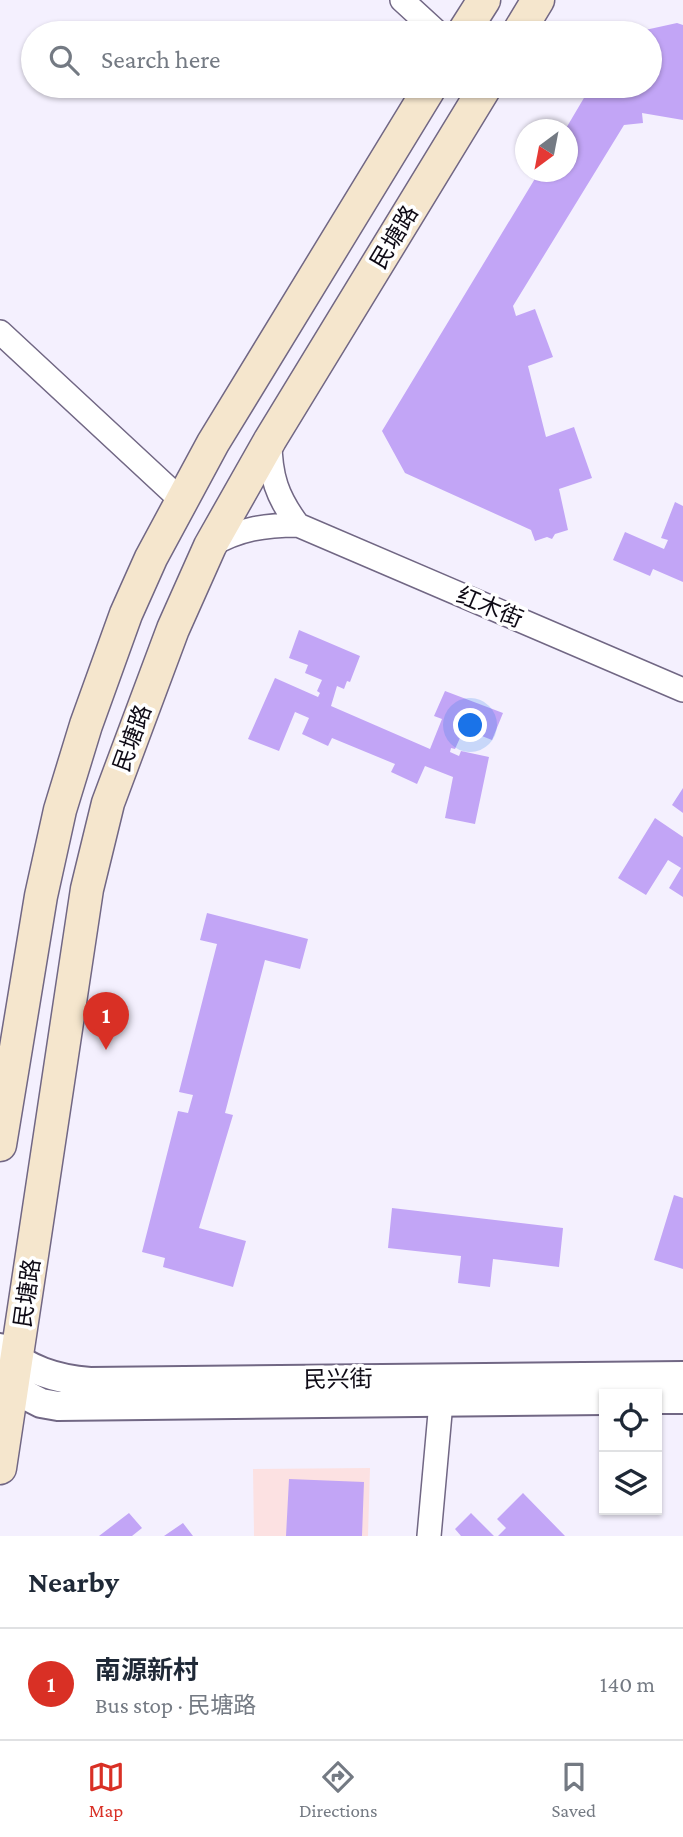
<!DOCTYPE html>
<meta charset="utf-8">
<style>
:root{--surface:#fff;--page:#f6f6f7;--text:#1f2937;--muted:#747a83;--line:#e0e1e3;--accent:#d93025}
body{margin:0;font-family:"Crimson Pro","Noto Sans SC",serif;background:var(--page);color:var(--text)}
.controls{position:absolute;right:21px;bottom:21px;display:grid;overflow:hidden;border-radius:0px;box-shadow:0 2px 5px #0004}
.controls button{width:63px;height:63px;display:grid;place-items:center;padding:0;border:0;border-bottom:2px solid var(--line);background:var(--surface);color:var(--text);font:35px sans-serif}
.compass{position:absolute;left:515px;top:119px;width:63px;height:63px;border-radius:50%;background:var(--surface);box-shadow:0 2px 5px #0004;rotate:212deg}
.you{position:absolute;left:471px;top:726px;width:24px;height:24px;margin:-18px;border:5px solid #fff;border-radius:50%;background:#1a73e8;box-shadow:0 0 0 10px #1a73e833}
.badge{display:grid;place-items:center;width:46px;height:46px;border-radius:50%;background:var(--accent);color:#fff;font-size:23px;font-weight:700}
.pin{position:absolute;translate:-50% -58px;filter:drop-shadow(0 2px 4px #0008)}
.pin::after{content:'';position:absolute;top:37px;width:24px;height:21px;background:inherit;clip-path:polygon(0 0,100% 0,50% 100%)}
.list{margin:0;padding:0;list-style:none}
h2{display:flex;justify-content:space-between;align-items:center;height:91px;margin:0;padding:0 28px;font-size:30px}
h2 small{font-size:23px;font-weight:400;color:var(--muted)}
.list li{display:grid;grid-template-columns:46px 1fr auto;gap:21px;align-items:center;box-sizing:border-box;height:112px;padding:0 28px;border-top:2px solid var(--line)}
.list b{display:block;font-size:26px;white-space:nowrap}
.list p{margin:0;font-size:23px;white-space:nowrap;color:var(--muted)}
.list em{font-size:23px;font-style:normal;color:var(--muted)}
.icon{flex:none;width:38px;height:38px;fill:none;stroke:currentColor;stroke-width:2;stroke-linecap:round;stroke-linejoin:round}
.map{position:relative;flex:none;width:683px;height:1536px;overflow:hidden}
.search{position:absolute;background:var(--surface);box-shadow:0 2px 5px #0004;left:21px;right:21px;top:21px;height:77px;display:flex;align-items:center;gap:18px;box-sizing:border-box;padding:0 24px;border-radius:38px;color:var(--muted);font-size:26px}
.sheet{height:203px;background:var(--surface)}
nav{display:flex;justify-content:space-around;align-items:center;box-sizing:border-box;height:98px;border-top:2px solid var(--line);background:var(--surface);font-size:19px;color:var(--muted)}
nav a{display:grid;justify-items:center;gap:4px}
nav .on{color:var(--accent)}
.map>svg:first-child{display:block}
.education{fill:#fce1e2}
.building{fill:#c2a5f6}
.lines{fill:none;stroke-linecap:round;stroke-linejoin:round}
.minor-casing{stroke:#716784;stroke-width:26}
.tertiary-casing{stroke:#716784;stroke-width:32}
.secondary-casing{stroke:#716784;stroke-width:35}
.minor{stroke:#fff;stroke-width:23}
.tertiary{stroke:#fff;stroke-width:28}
.secondary{stroke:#f5e6cd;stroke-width:32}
.labels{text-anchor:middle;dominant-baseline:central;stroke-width:7;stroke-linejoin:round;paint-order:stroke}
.street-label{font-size:23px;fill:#0e0a15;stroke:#fff}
</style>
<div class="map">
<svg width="683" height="1536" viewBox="0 0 683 1536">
<rect width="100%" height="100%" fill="#f4f0fe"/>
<path class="education" d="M 370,1468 L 368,1536 L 254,1536 L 253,1469 Z"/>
<path class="building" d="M 677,23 L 683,25 L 683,120 L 642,113 L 643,123 L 624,125 L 513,306 L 516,316 L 535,309 L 553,357 L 528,366 L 546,437 L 574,427 L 592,478 L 559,489 L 568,530 L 555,534 L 552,539 L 547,537 L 535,541 L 531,530 L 405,473 L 382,431 L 539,172 L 568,172 L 568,130 L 565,130 L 591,86 L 650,86 L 650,33 L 636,32 Z
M 675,502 L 683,506 L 683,582 L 653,569 L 650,576 L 613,560 L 625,532 L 664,549 L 668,540 L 661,538 Z
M 299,630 L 360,656 L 350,682 L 347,681 L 344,689 L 337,686 L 331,706 L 430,749 L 442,719 L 434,716 L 445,691 L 503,713 L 492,740 L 464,729 L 455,749 L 451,748 L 450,752 L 459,756 L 461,751 L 489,757 L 475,824 L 445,818 L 453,777 L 425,766 L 417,784 L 391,772 L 395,764 L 332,738 L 328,746 L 302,734 L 309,718 L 295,712 L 279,751 L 248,739 L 275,678 L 318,697 L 320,693 L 317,691 L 322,680 L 305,673 L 308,665 L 289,658 Z
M 683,788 L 683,813 L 672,805 Z
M 655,818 L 683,837 L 683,897 L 669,888 L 681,868 L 668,860 L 646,895 L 618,878 Z
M 207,913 L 308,939 L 300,969 L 265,960 L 225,1113 L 233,1115 L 199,1228 L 246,1241 L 233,1287 L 163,1267 L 165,1258 L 142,1252 L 178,1111 L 188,1113 L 193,1095 L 179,1092 L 217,944 L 200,940 Z
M 674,1195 L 683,1198 L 683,1269 L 654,1260 Z
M 392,1208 L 563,1228 L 559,1267 L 493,1259 L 490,1287 L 458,1283 L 461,1256 L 388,1248 Z
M 289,1479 L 364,1482 L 362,1536 L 286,1536 Z
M 523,1493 L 565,1536 L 498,1536 L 506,1528 L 497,1519 Z
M 129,1513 L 142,1528 L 132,1536 L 99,1536 Z
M 471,1513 L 494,1536 L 461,1536 L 455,1529 Z
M 183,1523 L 193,1536 L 164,1536 Z"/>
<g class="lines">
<defs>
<path id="minor" d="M 402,0 L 438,33
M 0,332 L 182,501
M 270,441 C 270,476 277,497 298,525
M 210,546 C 238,529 265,525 298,525 L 683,690
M 429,1536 L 441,1402"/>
<path id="tertiary" d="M 0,1348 C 30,1370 54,1379 90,1382 L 683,1376
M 0,1382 L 41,1403 L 58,1406 L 604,1400
M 657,1399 L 683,1399"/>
<path id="secondary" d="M 463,33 L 484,0
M 518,33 L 538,0
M 0,1145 L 41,896 L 60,810 L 86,725 L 126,614 L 151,558 L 213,443 L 431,86
M 0,1468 L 87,889 L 108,803 L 173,629 L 210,546 L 270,440 L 486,86"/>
</defs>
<use href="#minor" class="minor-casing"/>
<use href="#tertiary" class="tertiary-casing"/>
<use href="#secondary" class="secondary-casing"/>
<use href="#minor" class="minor"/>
<use href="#tertiary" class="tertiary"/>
<use href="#secondary" class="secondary"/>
</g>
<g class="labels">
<g class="street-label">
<text transform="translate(394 237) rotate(-59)">民塘路</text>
<text transform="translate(490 607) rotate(23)">红木街</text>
<text transform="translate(132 738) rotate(-70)">民塘路</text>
<text transform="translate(27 1293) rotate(-82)">民塘路</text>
<text transform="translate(338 1379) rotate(-1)">民兴街</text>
</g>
</g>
</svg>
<div class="controls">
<button><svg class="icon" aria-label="locate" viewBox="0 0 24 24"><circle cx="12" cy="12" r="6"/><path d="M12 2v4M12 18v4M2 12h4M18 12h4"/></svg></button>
<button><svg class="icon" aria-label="layers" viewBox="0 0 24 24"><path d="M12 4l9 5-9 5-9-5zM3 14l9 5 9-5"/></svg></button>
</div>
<svg class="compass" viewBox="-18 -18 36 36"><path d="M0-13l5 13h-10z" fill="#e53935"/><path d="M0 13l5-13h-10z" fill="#747a83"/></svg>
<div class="you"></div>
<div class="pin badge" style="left:106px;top:1050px">1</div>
<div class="search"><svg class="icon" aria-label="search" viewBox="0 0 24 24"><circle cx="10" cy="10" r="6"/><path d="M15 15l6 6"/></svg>Search here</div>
</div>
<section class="sheet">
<h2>Nearby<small></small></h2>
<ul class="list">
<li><span class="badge">1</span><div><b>南源新村</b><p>Bus stop · 民塘路</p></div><em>140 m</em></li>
</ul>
</section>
<nav>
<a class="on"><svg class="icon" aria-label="map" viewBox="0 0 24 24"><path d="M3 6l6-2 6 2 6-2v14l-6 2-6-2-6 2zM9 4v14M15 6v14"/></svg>Map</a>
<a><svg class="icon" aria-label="directions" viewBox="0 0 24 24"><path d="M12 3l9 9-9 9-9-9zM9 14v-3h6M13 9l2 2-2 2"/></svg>Directions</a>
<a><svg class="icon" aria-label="saved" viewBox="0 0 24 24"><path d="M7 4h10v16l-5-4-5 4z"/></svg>Saved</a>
</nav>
